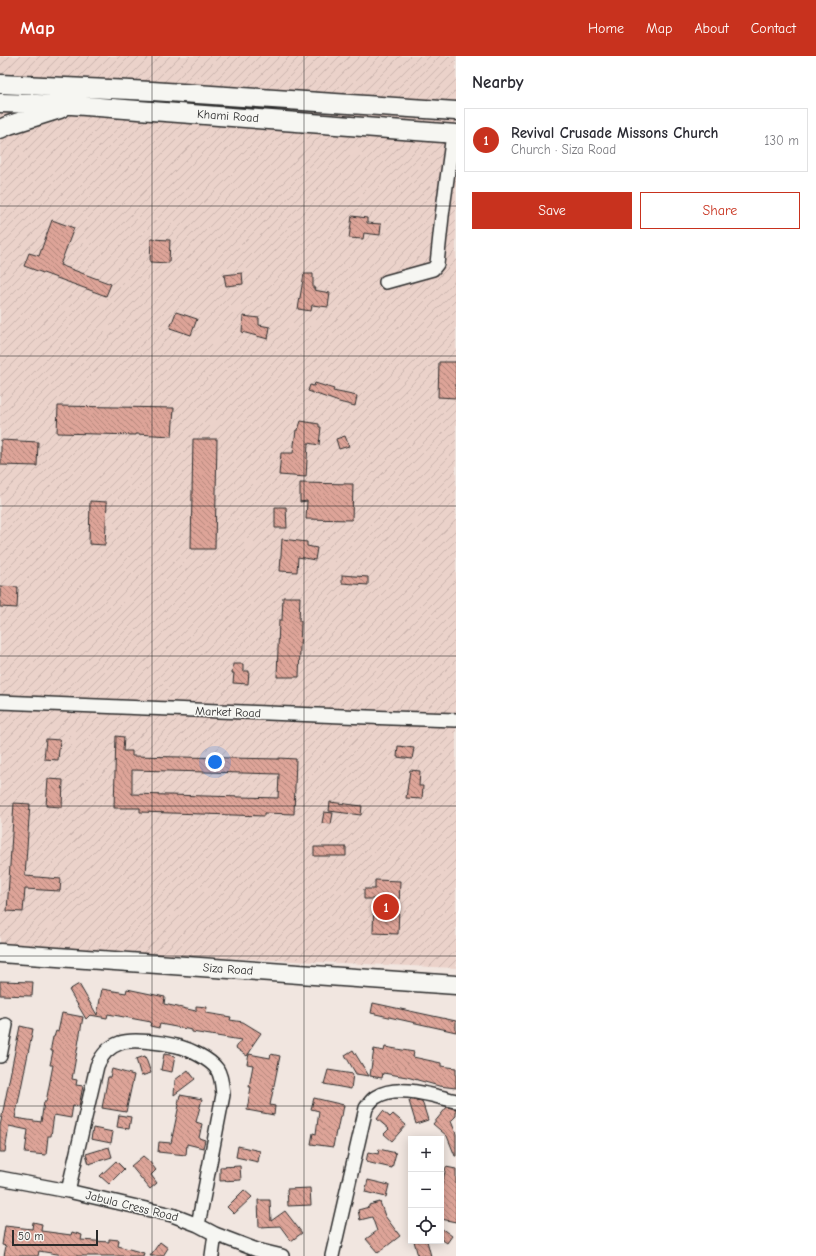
<!DOCTYPE html>
<meta charset="utf-8">
<style>
:root{--surface:#fff;--page:#f7f7f7;--text:#2b2b33;--muted:#7c7c81;--line:#e1e1e2;--accent:#c8321e}
body{margin:0;font-family:"Comic Neue",sans-serif;background:var(--page);color:var(--text)}
.controls{position:absolute;right:12px;bottom:12px;display:grid;overflow:hidden;border-radius:0px;box-shadow:0 2px 10px #0003}
.controls button{width:36px;height:36px;display:grid;place-items:center;padding:0;border:0;border-bottom:1px solid var(--line);background:var(--surface);color:var(--text);font:20px sans-serif}
.scale{position:absolute;left:12px;bottom:10px;width:86px;box-sizing:border-box;padding-left:4px;border:2px solid #2b2b2b;border-top:0;font-size:11px;line-height:14px;white-space:nowrap;color:#2b2b2b;-webkit-text-stroke:3px #f6f6f2;paint-order:stroke}
.you{position:absolute;left:215px;top:706px;width:14px;height:14px;margin:-10px;border:3px solid #fff;border-radius:50%;background:#1a73e8;box-shadow:0 0 0 6px #1a73e833}
.badge{display:grid;place-items:center;width:26px;height:26px;border-radius:50%;background:var(--accent);color:#fff;font-size:13px;font-weight:700}
.pin{position:absolute;translate:-50% -50%;border:2px solid #fff;box-shadow:0 1px 4px #0006}
.list{margin:0;padding:0;list-style:none}
h2{display:flex;justify-content:space-between;align-items:center;height:52px;margin:0;padding:0 16px;font-size:17px}
h2 small{font-size:13px;font-weight:400;color:var(--muted)}
.list li{display:grid;grid-template-columns:26px 1fr auto;gap:12px;align-items:center;box-sizing:border-box;height:64px;margin:0 8px 8px;padding:0 8px;border:1px solid var(--line);border-radius:0px}
.list b{display:block;font-size:15px;white-space:nowrap}
.list p{margin:0;font-size:13px;white-space:nowrap;color:var(--muted)}
.list em{font-size:13px;font-style:normal;color:var(--muted)}
.actions{display:flex;gap:8px;padding:12px 16px}
.actions a{flex:1;padding:9px 0;border:1px solid var(--accent);border-radius:0px;text-align:center;font-size:14px;color:var(--accent)}
.actions .main{background:var(--accent);color:#fff}
.icon{flex:none;width:22px;height:22px;fill:none;stroke:currentColor;stroke-width:2;stroke-linecap:round;stroke-linejoin:round}
.map{position:relative;flex:none;width:456px;height:1200px;overflow:hidden}
header{display:flex;align-items:center;gap:24px;box-sizing:border-box;height:56px;padding:0 20px;background:var(--accent);color:#fff}
header strong{font-size:19px}
nav{display:flex;gap:22px;margin-inline-start:auto;font-size:14px}
main{display:flex}
aside{flex:1;background:var(--surface)}
.map>svg:first-child{display:block}
.industrial{fill:url(#industrial-furrows)}
.building{fill:url(#building-back-hatch);stroke:#2b2b2b;fill-rule:evenodd}
.lines{fill:none;stroke-linecap:round;stroke-linejoin:round}
.street-casing{stroke:#2b2b2b;stroke-width:16}
.secondary-casing{stroke:#2b2b2b;stroke-width:21}
.street{stroke:#f6f6f2;stroke-width:13}
.secondary{stroke:#f6f6f2;stroke-width:18}
.grid{fill:none;stroke:#2b2b2b;stroke-width:1;stroke-opacity:0.55}
.labels{text-anchor:middle;dominant-baseline:central;stroke-width:3;stroke-linejoin:round;paint-order:stroke}
.street-label{font-size:12px;fill:#2b2b2b;stroke:#f6f6f2}
</style>
<header>
<strong>Map</strong>
<nav><a>Home</a><a>Map</a><a>About</a><a>Contact</a></nav>
</header>
<main>
<div class="map">
<svg width="456" height="1200" viewBox="0 0 456 1200">
<defs>
<pattern id="industrial-furrows" width="10" height="10" patternUnits="userSpaceOnUse"><rect width="10" height="10" fill="#ebd2ca"/><path d="M-1 1l2-2M0 10L10 0M9 11l2-2" fill="none" stroke="#cab4ae"/></pattern>
<pattern id="building-back-hatch" width="6" height="6" patternUnits="userSpaceOnUse"><rect width="6" height="6" fill="#dda498"/><path d="M-1 5l2 2M0 0l6 6M5-1l2 2" fill="none" stroke="#b3867c"/></pattern>
</defs>
<rect width="100%" height="100%" fill="#f1e6e0"/>
<filter id="ink" filterUnits="userSpaceOnUse"><feTurbulence type="fractalNoise" baseFrequency=".025" numOctaves="2"/><feDisplacementMap in="SourceGraphic" scale="8" xChannelSelector="R" yChannelSelector="G"/><feConvolveMatrix kernelMatrix="1 2 1 2 8 2 1 2 1" color-interpolation-filters="sRGB"/></filter>
<g filter="url(#ink)">
<path class="industrial" d="M 0,0 L 456,0 L 456,912 L 40,894 L 0,891 Z"/>
<path class="building" d="M 352,160 L 367,162 L 367,167 L 381,168 L 380,179 L 364,177 L 363,183 L 349,182 Z
M 52,164 L 74,172 L 60,209 L 111,228 L 106,240 L 24,210 L 29,197 L 39,200 Z
M 151,183 L 170,184 L 169,207 L 150,206 Z
M 242,217 L 243,228 L 226,230 L 224,219 Z
M 304,218 L 313,218 L 313,232 L 315,232 L 314,234 L 330,237 L 328,251 L 312,249 L 311,255 L 298,253 Z
M 176,256 L 197,263 L 191,279 L 170,272 Z
M 243,260 L 259,262 L 259,269 L 270,271 L 268,283 L 242,276 Z
M 439,306 L 456,306 L 456,342 L 438,341 Z
M 315,327 L 334,333 L 333,335 L 357,340 L 355,350 L 339,346 L 308,335 L 310,329 L 314,330 Z
M 58,350 L 174,352 L 172,380 L 136,378 L 136,379 L 57,377 Z
M 301,365 L 319,368 L 319,371 L 321,371 L 319,389 L 308,387 L 306,421 L 279,419 L 281,397 L 293,397 L 296,374 L 298,374 Z
M 345,380 L 349,390 L 339,393 L 336,383 Z
M 193,383 L 217,383 L 215,493 L 191,493 Z
M 1,384 L 38,386 L 37,410 L 1,409 Z
M 300,427 L 353,428 L 352,464 L 306,463 L 307,445 L 300,446 Z
M 90,445 L 107,446 L 105,489 L 89,488 Z
M 275,451 L 286,451 L 287,472 L 275,472 Z
M 282,483 L 307,486 L 307,490 L 317,492 L 315,504 L 298,501 L 297,516 L 280,515 Z
M 342,519 L 368,521 L 368,529 L 342,527 Z
M 0,530 L 18,531 L 17,552 L 0,551 Z
M 283,541 L 300,541 L 299,565 L 301,565 L 299,621 L 277,621 L 279,564 L 282,564 Z
M 233,608 L 243,608 L 243,615 L 249,615 L 248,628 L 233,627 L 234,617 L 232,617 Z
M 116,680 L 124,681 L 123,695 L 132,695 L 132,700 L 279,703 L 279,702 L 296,703 L 294,758 L 264,757 L 264,760 L 140,756 L 140,752 L 114,752 ZM 132,714 L 279,718 L 278,742 L 132,738 Z
M 46,683 L 60,684 L 58,704 L 44,703 Z
M 398,690 L 414,692 L 412,703 L 397,701 Z
M 410,714 L 420,715 L 419,730 L 423,730 L 422,743 L 406,742 Z
M 48,723 L 63,724 L 62,751 L 46,750 Z
M 330,746 L 362,750 L 361,759 L 329,755 Z
M 14,747 L 30,748 L 25,820 L 61,823 L 60,835 L 25,833 L 23,856 L 7,855 Z
M 324,756 L 333,757 L 331,768 L 322,767 Z
M 314,791 L 346,791 L 346,800 L 314,800 Z
M 375,824 L 400,825 L 398,878 L 373,877 L 374,843 L 364,843 L 364,833 L 375,833 Z
M 0,925 L 33,926 L 32,940 L 0,939 Z
M 79,928 L 97,959 L 102,933 L 126,937 L 127,933 L 165,941 L 164,948 L 196,955 L 196,950 L 207,951 L 206,957 L 231,961 L 230,964 L 243,966 L 261,977 L 252,990 L 253,991 L 247,1000 L 236,992 L 241,984 L 192,976 L 192,974 L 160,968 L 159,972 L 150,970 L 151,966 L 108,958 L 107,962 L 90,959 L 86,963 L 69,934 Z
M 373,947 L 456,965 L 456,976 L 371,957 Z
M 62,957 L 83,961 L 72,1023 L 77,1024 L 76,1029 L 83,1030 L 79,1050 L 73,1049 L 71,1062 L 54,1059 L 51,1080 L 48,1080 L 46,1099 L 25,1097 L 28,1074 L 9,1070 L 5,1096 L 0,1096 L 0,1070 L 20,970 L 33,973 L 15,1062 L 41,1066 L 44,1046 L 46,1046 L 53,1009 L 50,1009 L 53,995 L 51,995 L 51,991 L 53,981 L 54,981 L 56,975 L 58,976 Z
M 385,991 L 414,996 L 413,1001 L 441,1007 L 441,1010 L 456,1012 L 456,1032 L 439,1030 L 407,1021 L 383,1017 L 382,1022 L 370,1020 L 374,993 L 384,995 Z
M 353,994 L 369,1020 L 356,1018 L 345,999 Z
M 164,998 L 175,1000 L 172,1016 L 161,1014 Z
M 249,998 L 270,1002 L 271,998 L 280,1000 L 270,1049 L 275,1050 L 274,1059 L 247,1054 L 251,1031 L 249,1031 L 253,1009 L 247,1008 Z
M 145,1000 L 151,1017 L 141,1020 L 136,1003 Z
M 112,1013 L 134,1019 L 126,1056 L 102,1052 L 108,1021 L 110,1021 Z
M 188,1014 L 195,1023 L 174,1039 L 175,1024 Z
M 328,1014 L 353,1018 L 351,1033 L 324,1028 Z
M 180,1039 L 202,1043 L 196,1066 L 202,1068 L 199,1082 L 205,1084 L 203,1092 L 187,1088 L 186,1099 L 158,1096 L 159,1086 L 171,1087 L 179,1049 L 178,1048 Z
M 314,1042 L 344,1049 L 342,1060 L 340,1060 L 337,1075 L 336,1075 L 333,1091 L 311,1088 L 313,1077 L 316,1078 L 319,1055 L 311,1053 Z
M 414,1044 L 422,1045 L 428,1064 L 416,1068 L 409,1045 Z
M 447,1051 L 456,1053 L 456,1060 L 451,1065 L 456,1078 L 456,1100 L 455,1100 L 447,1080 L 433,1068 Z
M 383,1055 L 390,1061 L 393,1058 L 406,1069 L 392,1085 L 384,1078 L 389,1073 L 377,1063 Z
M 119,1059 L 131,1061 L 129,1073 L 117,1071 Z
M 93,1072 L 113,1076 L 111,1087 L 91,1083 Z
M 238,1090 L 260,1095 L 258,1106 L 236,1101 Z
M 109,1091 L 112,1101 L 89,1108 L 86,1098 Z
M 379,1093 L 396,1097 L 392,1112 L 366,1106 L 368,1096 L 378,1098 Z
M 143,1100 L 149,1105 L 156,1114 L 151,1119 L 157,1127 L 150,1133 L 131,1110 Z
M 116,1105 L 124,1113 L 109,1128 L 100,1120 Z
M 240,1110 L 241,1124 L 220,1125 L 220,1111 Z
M 446,1111 L 456,1113 L 456,1166 L 441,1163 L 441,1134 Z
M 368,1124 L 389,1129 L 386,1141 L 365,1136 Z
M 310,1132 L 311,1149 L 288,1150 L 287,1133 Z
M 244,1134 L 252,1141 L 234,1158 L 227,1151 Z
M 258,1144 L 270,1144 L 271,1165 L 285,1155 L 302,1177 L 291,1185 L 280,1170 L 259,1171 Z
M 380,1146 L 385,1160 L 400,1180 L 378,1197 L 366,1183 L 377,1175 L 372,1161 L 360,1164 L 358,1154 L 369,1151 L 369,1149 Z
M 33,1166 L 42,1168 L 41,1175 L 71,1179 L 72,1176 L 82,1179 L 81,1184 L 109,1186 L 109,1183 L 119,1184 L 118,1190 L 144,1197 L 143,1200 L 69,1200 L 39,1195 L 38,1200 L 4,1200 L 6,1190 L 2,1189 L 5,1170 L 32,1173 Z
M 441,1172 L 452,1180 L 447,1187 L 441,1183 Z
M 414,1185 L 427,1185 L 431,1200 L 418,1200 Z
M 160,1186 L 168,1192 L 163,1200 L 150,1200 Z"/>
<g class="lines">
<defs>
<path id="street" d="M 386,226 L 433,213 L 437,208 L 442,160 L 453,78
M 0,646 L 392,662 L 456,664
M 0,1000 L 6,969
M 0,1122 L 68,1135 L 172,1159 L 198,1169 L 215,1178 L 257,1194 L 282,1200
M 68,1135 L 97,1010 C 102,999 108,991 120,987 C 132,982 164,987 177,990 C 189,993 210,1003 217,1013 C 222,1021 222,1030 223,1039 L 198,1169
M 212,1200 L 215,1178
M 332,1200 L 366,1052 C 369,1048 372,1043 376,1041 C 398,1027 433,1040 456,1045"/>
<path id="secondary" d="M 0,28 L 152,35 L 456,55
M 0,47 L 72,49 L 456,78
M 0,73 L 9,69 L 60,53
M 0,897 L 456,929"/>
</defs>
<use href="#street" class="street-casing"/>
<use href="#secondary" class="secondary-casing"/>
<use href="#street" class="street"/>
<use href="#secondary" class="secondary"/>
</g>
</g>
<path class="grid" d="M 152,0 L 152,1200M 304,0 L 304,1200M 0,150 L 456,150M 0,300 L 456,300M 0,450 L 456,450M 0,600 L 456,600M 0,750 L 456,750M 0,900 L 456,900M 0,1050 L 456,1050"/>
<g class="labels">
<g class="street-label">
<text transform="translate(228 60) rotate(4)">Khami Road</text>
<text transform="translate(228 656) rotate(2)">Market Road</text>
<text transform="translate(228 913) rotate(4)">Siza Road</text>
<text transform="translate(132 1150) rotate(14)">Jabula Cress Road</text>
</g>
</g>
</svg>
<div class="controls">
<button>+</button>
<button>−</button>
<button><svg class="icon" aria-label="locate" viewBox="0 0 24 24"><circle cx="12" cy="12" r="6"/><path d="M12 2v4M12 18v4M2 12h4M18 12h4"/></svg></button>
</div>
<div class="scale">50 m</div>
<div class="you"></div>
<div class="pin badge" style="left:386px;top:851px">1</div>
</div>
<aside>
<h2>Nearby<small></small></h2>
<ul class="list">
<li><span class="badge">1</span><div><b>Revival Crusade Missons Church</b><p>Church · Siza Road</p></div><em>130 m</em></li>
</ul>
<div class="actions"><a class="main">Save</a><a>Share</a></div>
</aside>
</main>
